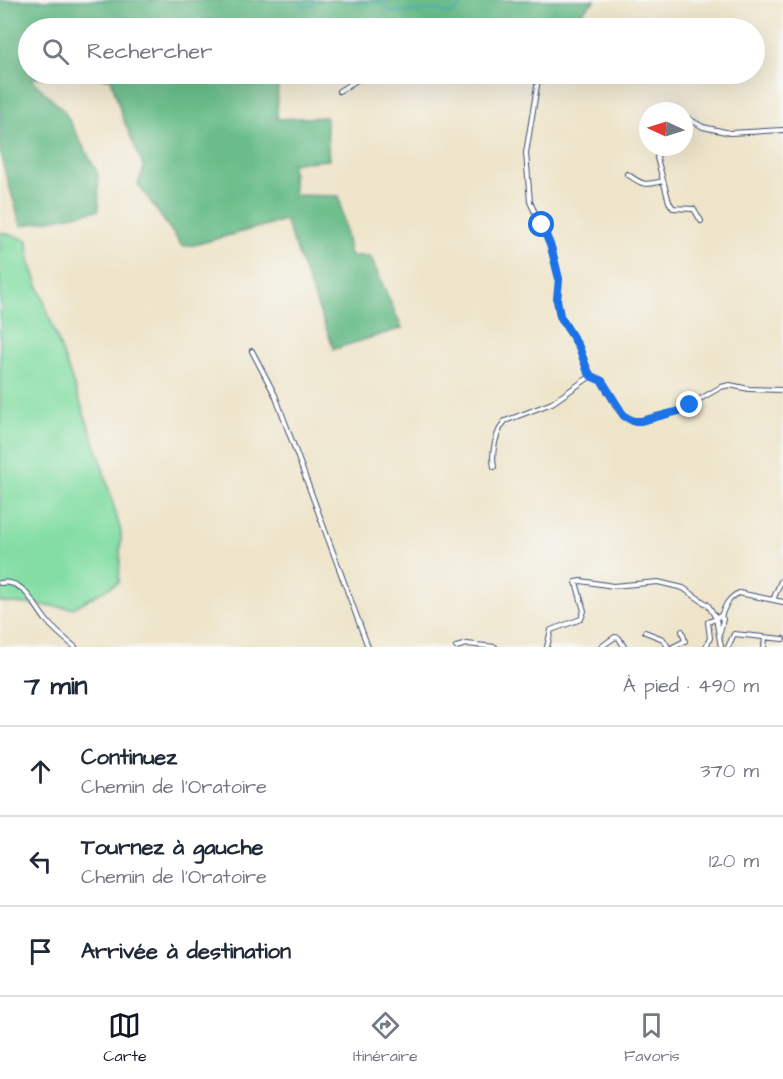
<!DOCTYPE html>
<html lang="fr">
<meta charset="utf-8">
<style>
:root{--surface:#fff;--page:#f2f2f3;--text:#1f2937;--muted:#747a83;--line:#e0e1e3;--accent:#111827}
body{margin:0;font-family:"Architects Daughter",sans-serif;background:var(--page);color:var(--text)}
.compass{position:absolute;left:639px;top:102px;width:54px;height:54px;border-radius:50%;background:var(--surface);box-shadow:0 6px 24px #0002;rotate:274deg}
.stop{position:absolute;width:18px;height:18px;margin:-14px;border:4px solid #1a73e8;border-radius:50%;background:#fff}
.stop.end{background:#1a73e8;border-color:#fff;box-shadow:0 2px 6px #0008}
.list{margin:0;padding:0;list-style:none}
h2{display:flex;justify-content:space-between;align-items:center;height:78px;margin:0;padding:0 24px;font-size:26px}
h2 small{font-size:20px;font-weight:400;color:var(--muted)}
.list li{display:grid;grid-template-columns:39px 1fr auto;gap:18px;align-items:center;box-sizing:border-box;height:90px;padding:0 24px;border-top:2px solid var(--line)}
.list b{display:block;font-size:22px;white-space:nowrap}
.list p{margin:0;font-size:20px;white-space:nowrap;color:var(--muted)}
.list em{font-size:20px;font-style:normal;color:var(--muted)}
.icon{flex:none;width:33px;height:33px;fill:none;stroke:currentColor;stroke-width:2;stroke-linecap:round;stroke-linejoin:round}
.map{position:relative;flex:none;width:783px;height:647px;overflow:hidden}
.search{position:absolute;background:var(--surface);box-shadow:0 6px 24px #0002;left:18px;right:18px;top:18px;height:66px;display:flex;align-items:center;gap:15px;box-sizing:border-box;padding:0 21px;border-radius:33px;color:var(--muted);font-size:22px}
.sheet{height:348px;background:var(--surface)}
nav{display:flex;justify-content:space-around;align-items:center;box-sizing:border-box;height:84px;border-top:2px solid var(--line);background:var(--surface);font-size:16px;color:var(--muted)}
nav a{display:grid;justify-items:center;gap:3px}
nav .on{color:var(--accent)}
.map>svg:first-child{display:block}
.green{fill:#84dea4;stroke:#508681;stroke-width:1.5}
.forest{fill:#6bbd8a;stroke:#437674;stroke-width:1.5}
.lines{fill:none;stroke-linecap:round;stroke-linejoin:round}
.stream{stroke:#44a8c3;stroke-width:1.5}
.minor-casing{stroke:#3b4a6e;stroke-width:6}
.minor{stroke:#fff;stroke-width:4}
.route{stroke:#1a73e8;stroke-width:8}
</style>
<div class="map">
<svg width="783" height="647" viewBox="0 0 783 647">
<rect width="100%" height="100%" fill="#f6f6f2"/>
<filter id="ink" filterUnits="userSpaceOnUse"><feTurbulence type="fractalNoise" baseFrequency=".0167" numOctaves="2"/><feDisplacementMap in="SourceGraphic" scale="12" xChannelSelector="R" yChannelSelector="G"/><feConvolveMatrix kernelMatrix="1 2 1 2 8 2 1 2 1" color-interpolation-filters="sRGB"/></filter>
<filter id="wash" filterUnits="userSpaceOnUse"><feTurbulence type="fractalNoise" baseFrequency=".008" numOctaves="4" result="noise"/><feDisplacementMap in="SourceGraphic" scale="24" xChannelSelector="R" yChannelSelector="G"/><feGaussianBlur stdDeviation="1.35" result="paint"/><feColorMatrix in="noise" values="0 0 0 0 0 0 0 0 0 0 0 0 0 0 0 0 0 1.4 0 .05"/><feComposite in="paint" operator="in"/></filter>
<g filter="url(#wash)">
<rect width="100%" height="100%" fill="#eee4c9"/>
<path class="green" d="M 0,232 L 28,240 L 29,260 L 99,455 L 121,532 L 119,582 L 73,608 L 0,602 Z"/>
<path class="forest" d="M 0,0 L 595,0 L 566,27 L 512,26 L 500,28 L 28,28 L 28,74 L 56,74 L 31,79 L 64,111 L 98,174 L 99,210 L 21,226 L 0,154 Z
M 67,74 L 278,74 L 277,119 L 326,117 L 329,160 L 292,163 L 294,195 L 339,196 L 350,256 L 370,256 L 402,328 L 334,349 L 285,220 L 194,245 L 182,246 L 138,184 L 144,168 L 122,116 L 111,79 Z"/>
<g class="lines">
<path class="stream" d="M 299,0 L 304,6 L 314,4 L 316,0
M 348,0 L 359,3 L 383,3 L 392,12 L 439,10 C 451,19 458,10 465,0"/>
</g>
</g>
<g filter="url(#ink)">
<g class="lines">
<defs>
<path id="minor" d="M 502,28 L 514,26 L 525,28
M 539,74 L 526,153 L 530,202 L 551,247 L 555,260 L 559,279 L 557,300 L 560,316 L 579,347 L 591,376 L 602,381 L 617,408 L 624,416 L 633,421 L 641,421 L 679,411 L 721,387 L 730,385 L 749,389 L 783,390
M 339,91 L 367,74
M 684,116 L 703,127 L 730,133 L 783,130
M 660,147 L 657,158 L 669,202 L 673,208 L 694,209 L 701,221
M 627,174 C 643,185 643,186 663,181
M 252,351 L 275,395 L 368,647
M 494,467 C 491,452 496,432 505,421 L 552,403 L 591,376
M 0,583 C 23,578 34,605 46,620 C 54,630 65,639 75,647
M 773,600 L 781,581 L 783,580
M 721,616 C 725,606 729,597 739,593 L 783,602
M 716,618 L 720,616 L 723,619 L 720,632
M 645,632 L 663,639 L 668,647
M 456,647 L 467,644 L 495,647
M 547,647 L 551,630 L 581,619 L 584,611 L 576,582 L 581,581 L 613,586 L 658,582 L 683,588 L 708,605 L 716,618 L 721,647
M 601,647 L 615,637 L 619,638 L 624,647
M 673,647 L 685,641 L 682,631
M 706,647 L 710,638 L 708,622 L 716,619
M 728,647 L 734,634 L 783,639
M 764,647 L 765,638"/>
</defs>
<use href="#minor" class="minor-casing"/>
<use href="#minor" class="minor"/>
</g>
</g>
<g class="lines" filter="url(#ink)">
<path class="route" d="M 542,225 L 551,247 L 559,279 L 557,300 L 560,316 L 579,347 L 587,370 L 591,376 L 602,381 L 624,416 L 633,421 L 641,421 L 679,411 L 690,405"/>
</g>
</svg>
<svg class="compass" viewBox="-18 -18 36 36"><path d="M0-13l5 13h-10z" fill="#e53935"/><path d="M0 13l5-13h-10z" fill="#747a83"/></svg>
<div class="stop" style="left:542px;top:225px"></div>
<div class="stop end" style="left:690px;top:405px"></div>
<div class="search"><svg class="icon" aria-label="search" viewBox="0 0 24 24"><circle cx="10" cy="10" r="6"/><path d="M15 15l6 6"/></svg>Rechercher</div>
</div>
<section class="sheet">
<h2>7 min<small>À pied · 490 m</small></h2>
<ul class="list">
<li><svg class="icon" aria-label="ahead" viewBox="0 0 24 24"><path d="M12 20V5M6 11l6-6 6 6"/></svg><div><b>Continuez</b><p>Chemin de l'Oratoire</p></div><em>370 m</em></li>
<li><svg class="icon" aria-label="left" viewBox="0 0 24 24"><path d="M17 20v-9H6M10 6l-5 5 5 5"/></svg><div><b>Tournez à gauche</b><p>Chemin de l'Oratoire</p></div><em>120 m</em></li>
<li><svg class="icon" aria-label="arrive" viewBox="0 0 24 24"><path d="M6 21V4h12l-3 4 3 4H6"/></svg><div><b>Arrivée à destination</b></div></li>
</ul>
</section>
<nav>
<a class="on"><svg class="icon" aria-label="map" viewBox="0 0 24 24"><path d="M3 6l6-2 6 2 6-2v14l-6 2-6-2-6 2zM9 4v14M15 6v14"/></svg>Carte</a>
<a><svg class="icon" aria-label="directions" viewBox="0 0 24 24"><path d="M12 3l9 9-9 9-9-9zM9 14v-3h6M13 9l2 2-2 2"/></svg>Itinéraire</a>
<a><svg class="icon" aria-label="saved" viewBox="0 0 24 24"><path d="M7 4h10v16l-5-4-5 4z"/></svg>Favoris</a>
</nav>
